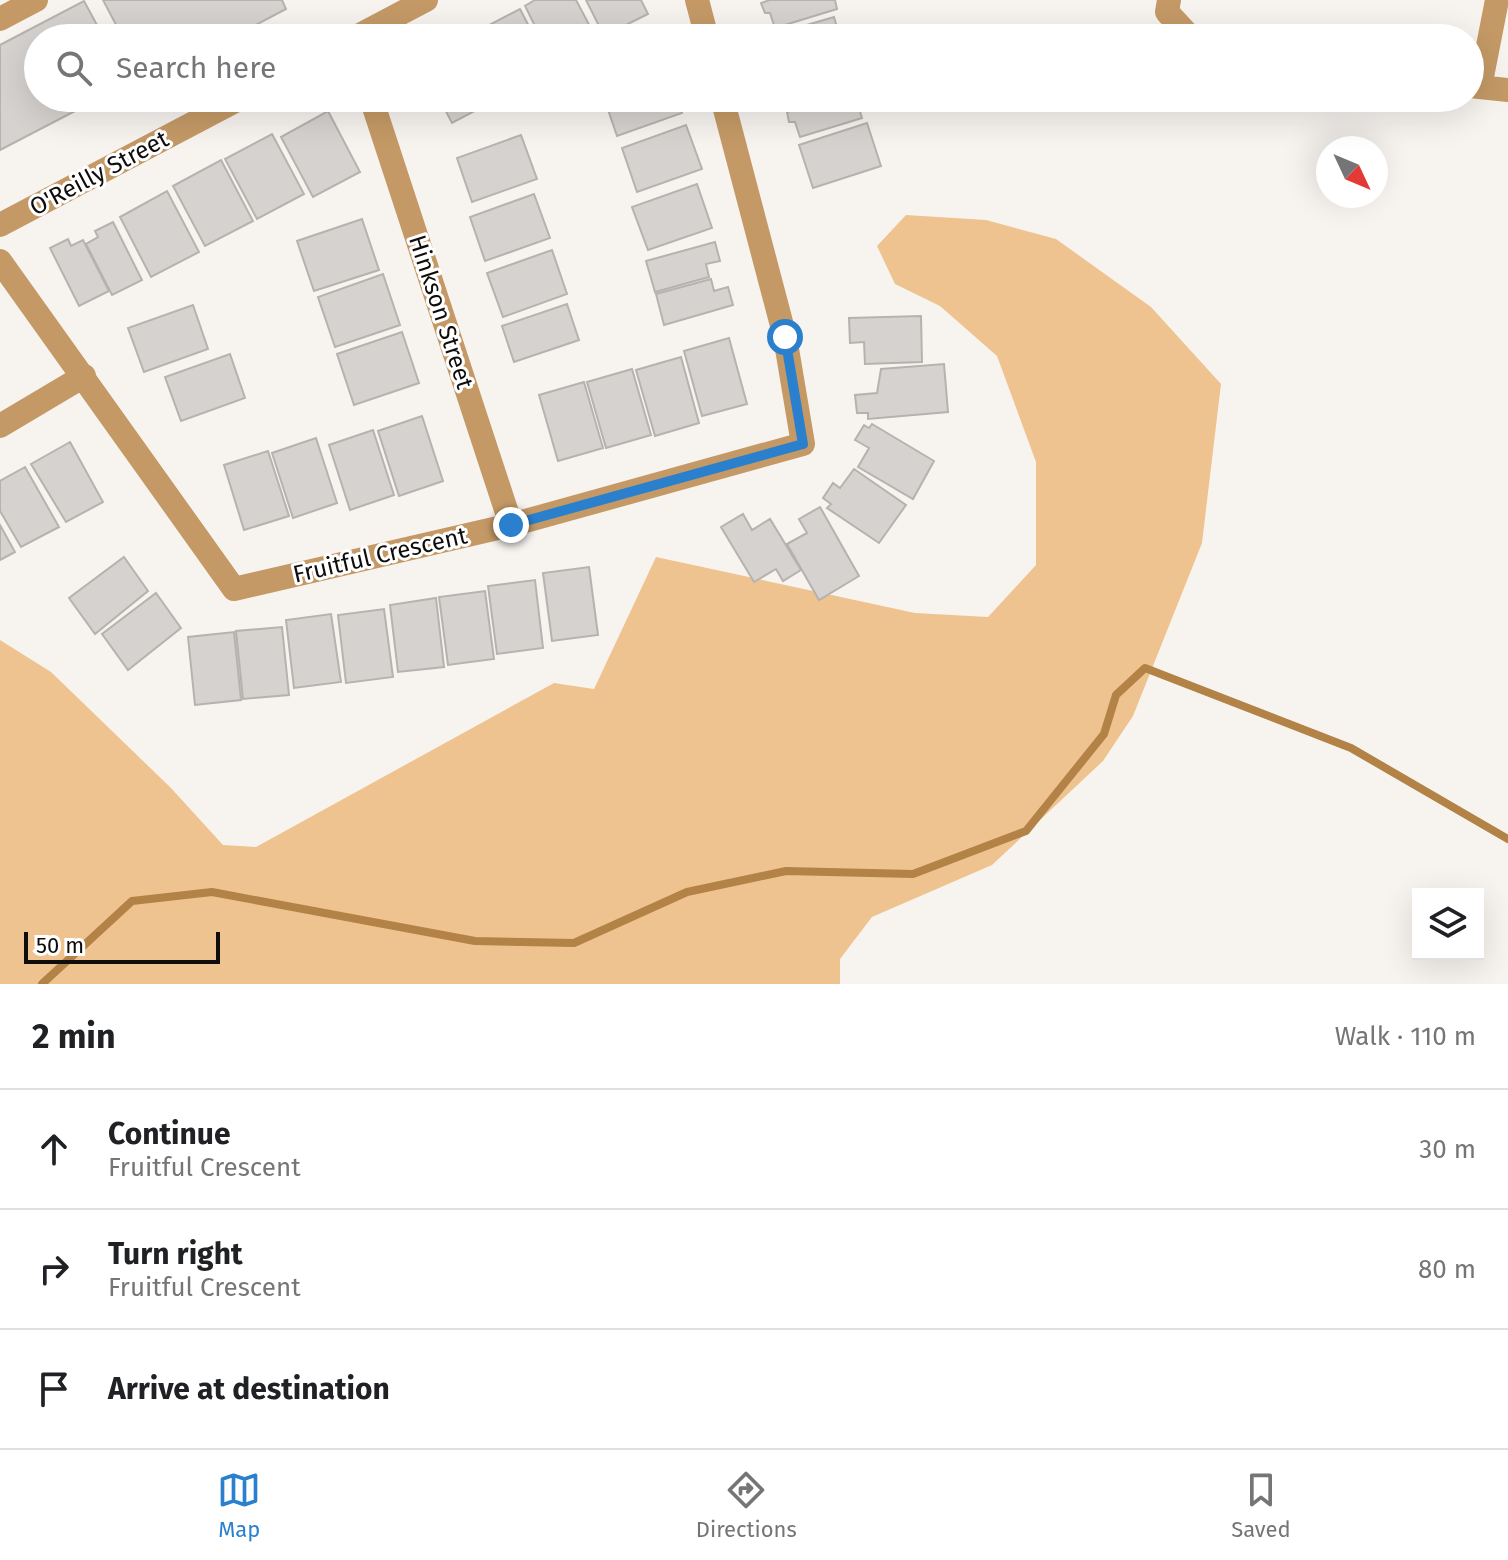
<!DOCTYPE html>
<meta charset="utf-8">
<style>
:root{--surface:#fff;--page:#f2f2f2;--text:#202124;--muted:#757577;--line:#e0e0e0;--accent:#2b80ce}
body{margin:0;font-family:"Fira Sans",sans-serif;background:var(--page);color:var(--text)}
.controls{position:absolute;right:24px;bottom:24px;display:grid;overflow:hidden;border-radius:0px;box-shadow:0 8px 32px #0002}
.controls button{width:72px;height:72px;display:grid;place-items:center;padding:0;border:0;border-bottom:2px solid var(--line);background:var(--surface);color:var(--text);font:40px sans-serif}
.compass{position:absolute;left:1316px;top:136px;width:72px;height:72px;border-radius:50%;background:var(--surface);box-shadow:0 8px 32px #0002;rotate:134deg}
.scale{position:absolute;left:24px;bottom:20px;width:196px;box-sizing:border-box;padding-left:8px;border:4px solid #0e0d0c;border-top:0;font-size:22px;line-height:28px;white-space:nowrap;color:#0e0d0c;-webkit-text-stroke:6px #fff;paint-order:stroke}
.stop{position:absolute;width:24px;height:24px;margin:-18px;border:6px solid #2b80ce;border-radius:50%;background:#fff}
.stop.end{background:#2b80ce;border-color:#fff;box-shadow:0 2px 8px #0008}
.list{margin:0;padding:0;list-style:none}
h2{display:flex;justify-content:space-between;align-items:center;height:104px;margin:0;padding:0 32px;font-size:34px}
h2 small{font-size:26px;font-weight:400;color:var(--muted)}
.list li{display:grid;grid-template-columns:52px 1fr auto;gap:24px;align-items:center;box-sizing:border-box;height:120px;padding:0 32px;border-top:2px solid var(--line)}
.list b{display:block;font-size:30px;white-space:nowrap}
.list p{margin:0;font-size:26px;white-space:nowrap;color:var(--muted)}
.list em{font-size:26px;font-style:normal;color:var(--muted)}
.icon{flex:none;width:44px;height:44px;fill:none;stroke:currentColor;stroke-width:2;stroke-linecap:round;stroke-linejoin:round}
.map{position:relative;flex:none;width:1508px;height:984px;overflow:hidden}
.search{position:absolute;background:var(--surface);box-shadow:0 8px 32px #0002;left:24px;right:24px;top:24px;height:88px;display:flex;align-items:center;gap:20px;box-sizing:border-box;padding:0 28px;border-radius:44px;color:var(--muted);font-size:30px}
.sheet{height:464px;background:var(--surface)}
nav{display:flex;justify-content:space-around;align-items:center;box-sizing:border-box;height:112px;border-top:2px solid var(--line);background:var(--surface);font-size:22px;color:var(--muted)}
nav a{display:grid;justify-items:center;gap:4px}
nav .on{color:var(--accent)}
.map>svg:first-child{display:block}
.green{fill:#efc38f}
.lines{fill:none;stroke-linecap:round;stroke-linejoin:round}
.stream{stroke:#b28246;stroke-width:8}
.building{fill:#d6d2cf;stroke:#b6b2af;stroke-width:2}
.minor{stroke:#c49966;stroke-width:24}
.route{stroke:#2b80ce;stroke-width:10}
.labels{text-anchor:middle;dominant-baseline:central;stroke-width:6;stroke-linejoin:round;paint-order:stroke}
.street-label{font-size:24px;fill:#0e0d0c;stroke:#fff}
</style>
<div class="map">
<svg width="1508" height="984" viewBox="0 0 1508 984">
<rect width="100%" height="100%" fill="#f7f4f0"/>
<path class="green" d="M 906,215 L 986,220 L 1056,239 L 1151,307 L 1221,384 L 1202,543 L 1133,716 L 1103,761 L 992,865 L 872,917 L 840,959 L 840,984 L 0,984 L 0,640 L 51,672 L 171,788 L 223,845 L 256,847 L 554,683 L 594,689 L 656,557 L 915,613 L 988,617 L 1036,565 L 1036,462 L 997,356 L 940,306 L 895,284 L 877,246 Z"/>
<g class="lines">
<path class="stream" d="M 42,984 L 132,901 L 212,892 L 475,941 L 574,943 L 687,892 L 786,871 L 913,874 L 1026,831 L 1104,734 L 1116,695 L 1145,668 L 1351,748 L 1508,839"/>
</g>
<path class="building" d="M 103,0 L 282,0 L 286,9 L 231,38 L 123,38 Z
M 535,0 L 576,0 L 594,34 L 586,38 L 541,38 L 525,6 Z
M 586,0 L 641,0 L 648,14 L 604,36 Z
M 770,0 L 835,0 L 837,9 L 775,28 L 770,13 L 765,13 L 761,3 Z
M 84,1 L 104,38 L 38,38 L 38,98 L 100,98 L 0,150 L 0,45 Z
M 520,9 L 535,38 L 475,38 L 472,34 Z
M 834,17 L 840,38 L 777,38 L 776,34 Z
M 439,98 L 499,98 L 452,123 Z
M 604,98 L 677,98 L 682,113 L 617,136 Z
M 833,98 L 856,98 L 862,118 L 800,137 L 795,122 L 789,122 L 787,112 Z
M 328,111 L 360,172 L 313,197 L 281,137 Z
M 867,123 L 881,166 L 813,188 L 799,145 Z
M 686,125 L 702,169 L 637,192 L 622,148 Z
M 272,134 L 304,194 L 257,219 L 225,159 Z
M 521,135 L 537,179 L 472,202 L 457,158 Z
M 221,160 L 253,221 L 205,246 L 173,186 Z
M 697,184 L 712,228 L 648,250 L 632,207 Z
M 167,191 L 199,252 L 151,277 L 120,217 Z
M 534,194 L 550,238 L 485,261 L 470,217 Z
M 362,219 L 379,270 L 314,291 L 297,241 Z
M 113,222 L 142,280 L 112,295 L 86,244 L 98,237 L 95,231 Z
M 68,239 L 71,246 L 83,240 L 109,291 L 79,306 L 50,248 Z
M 715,242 L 720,261 L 706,264 L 709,277 L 655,292 L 646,261 Z
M 552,250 L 567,294 L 503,317 L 487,273 Z
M 383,274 L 400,325 L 335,347 L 318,297 Z
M 711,279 L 714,291 L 728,287 L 733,305 L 664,325 L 656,294 Z
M 567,304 L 579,340 L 514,362 L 502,326 Z
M 193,305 L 208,349 L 144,372 L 128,328 Z
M 921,316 L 922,362 L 865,364 L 864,342 L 850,343 L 849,318 Z
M 402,332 L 419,383 L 354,405 L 337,354 Z
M 729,338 L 747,404 L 702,416 L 684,351 Z
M 230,354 L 245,398 L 181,421 L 165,377 Z
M 681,357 L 699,423 L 655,436 L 636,370 Z
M 944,364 L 948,412 L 868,419 L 868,413 L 857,413 L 855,395 L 877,393 L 881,369 Z
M 632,369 L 651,435 L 606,448 L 587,382 Z
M 584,382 L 603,448 L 558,461 L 539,395 Z
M 422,416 L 443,481 L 399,496 L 378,431 Z
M 872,424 L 934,461 L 913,499 L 858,467 L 869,448 L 855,440 L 864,425 L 869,428 Z
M 373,430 L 394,495 L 350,510 L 329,445 Z
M 316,438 L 337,503 L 293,518 L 272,453 Z
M 70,442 L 103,502 L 66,522 L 31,464 Z
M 268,451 L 289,516 L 244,530 L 224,465 Z
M 25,467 L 59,527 L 21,547 L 0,511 L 0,481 Z
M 854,469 L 906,505 L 879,543 L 827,508 L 831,504 L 823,498 L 833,483 L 840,488 Z
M 820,507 L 859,576 L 819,600 L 787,544 L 807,533 L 799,519 Z
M 743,514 L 752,530 L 770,519 L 801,570 L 783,581 L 776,569 L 754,582 L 721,527 Z
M 0,525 L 15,552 L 0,560 Z
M 124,557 L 148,591 L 95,634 L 69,598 Z
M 589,567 L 598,635 L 552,641 L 543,573 Z
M 535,580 L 543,648 L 497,654 L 488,586 Z
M 485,591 L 494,659 L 448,665 L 439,597 Z
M 156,593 L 181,628 L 128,670 L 102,634 Z
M 436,598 L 444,667 L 398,672 L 390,605 Z
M 384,609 L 393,677 L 346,683 L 338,615 Z
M 331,614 L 341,682 L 294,688 L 286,620 Z
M 282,627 L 289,695 L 243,699 L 236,631 Z
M 234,632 L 241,700 L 195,705 L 188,637 Z"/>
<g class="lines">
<path class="minor" d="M 697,0 L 707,38
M 1169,0 L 1167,12 L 1191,38
M 0,19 L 36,0
M 354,38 L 426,0
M 1470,86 L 1508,90
M 1480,87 L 1497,0
M 371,98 L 511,525
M 0,225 L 241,98
M 0,261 L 234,589 L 511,525 L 803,444 L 785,337 L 722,98
M 0,426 L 84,376"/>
</g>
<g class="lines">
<path class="route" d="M 511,525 L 803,444 L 785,337"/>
</g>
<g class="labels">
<g class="street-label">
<text transform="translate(99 173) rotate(-28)">O'Reilly Street</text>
<text transform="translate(441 312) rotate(72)">Hinkson Street</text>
<text transform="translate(380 555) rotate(-13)">Fruitful Crescent</text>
</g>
</g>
</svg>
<div class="controls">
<button><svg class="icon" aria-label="layers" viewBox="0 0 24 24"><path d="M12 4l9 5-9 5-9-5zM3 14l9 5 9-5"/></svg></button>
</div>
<svg class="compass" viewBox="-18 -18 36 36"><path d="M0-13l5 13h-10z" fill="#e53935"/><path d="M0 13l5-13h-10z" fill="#757577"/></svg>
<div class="scale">50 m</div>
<div class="stop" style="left:785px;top:337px"></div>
<div class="stop end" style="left:511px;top:525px"></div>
<div class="search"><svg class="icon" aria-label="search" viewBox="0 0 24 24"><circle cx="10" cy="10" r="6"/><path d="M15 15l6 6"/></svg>Search here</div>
</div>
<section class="sheet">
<h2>2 min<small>Walk · 110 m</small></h2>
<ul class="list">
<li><svg class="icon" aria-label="ahead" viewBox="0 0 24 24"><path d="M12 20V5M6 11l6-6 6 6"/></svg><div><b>Continue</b><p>Fruitful Crescent</p></div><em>30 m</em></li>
<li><svg class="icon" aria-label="right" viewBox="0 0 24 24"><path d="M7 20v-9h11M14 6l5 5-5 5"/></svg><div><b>Turn right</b><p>Fruitful Crescent</p></div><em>80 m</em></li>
<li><svg class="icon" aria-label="arrive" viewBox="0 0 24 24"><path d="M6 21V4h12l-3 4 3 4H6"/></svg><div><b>Arrive at destination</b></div></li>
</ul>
</section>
<nav>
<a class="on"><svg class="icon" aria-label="map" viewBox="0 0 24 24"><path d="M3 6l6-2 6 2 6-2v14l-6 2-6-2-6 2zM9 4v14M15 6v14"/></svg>Map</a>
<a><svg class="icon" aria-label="directions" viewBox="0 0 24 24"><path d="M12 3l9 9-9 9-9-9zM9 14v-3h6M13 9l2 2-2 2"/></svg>Directions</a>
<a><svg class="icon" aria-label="saved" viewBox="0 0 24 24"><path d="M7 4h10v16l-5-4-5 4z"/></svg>Saved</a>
</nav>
